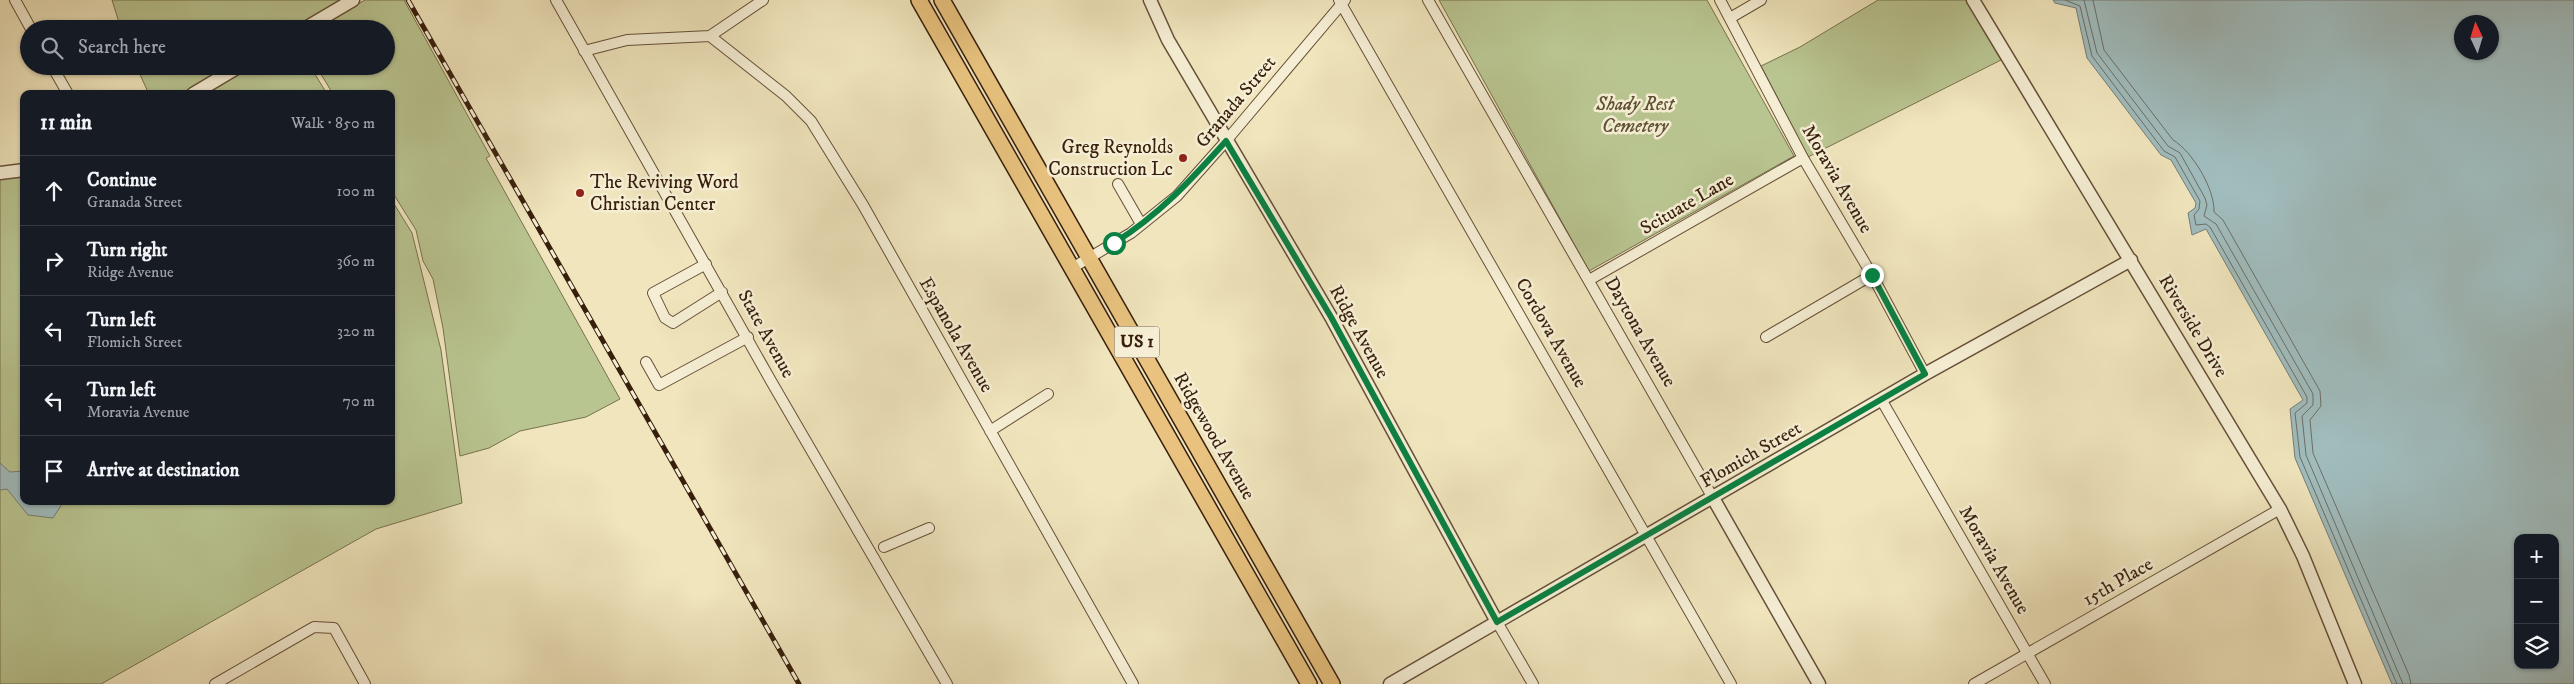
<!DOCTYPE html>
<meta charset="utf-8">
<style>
:root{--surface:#171b24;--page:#20242c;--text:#f1f3f6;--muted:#9ea1a6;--line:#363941}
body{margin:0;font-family:"IM FELL DW Pica",serif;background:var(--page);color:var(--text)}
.controls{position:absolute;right:15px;bottom:15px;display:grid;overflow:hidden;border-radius:10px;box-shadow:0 1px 4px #0004}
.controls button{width:45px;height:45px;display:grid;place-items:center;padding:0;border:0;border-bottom:1px solid var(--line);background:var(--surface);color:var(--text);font:25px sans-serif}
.compass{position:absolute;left:2454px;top:15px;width:45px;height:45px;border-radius:50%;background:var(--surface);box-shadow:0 1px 4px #0004;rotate:356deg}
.stop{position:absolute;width:15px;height:15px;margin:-11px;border:4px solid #0b8043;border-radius:50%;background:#fff}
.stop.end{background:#0b8043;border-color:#fff;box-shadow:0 1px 5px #0008}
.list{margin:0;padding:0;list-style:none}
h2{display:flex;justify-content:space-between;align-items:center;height:65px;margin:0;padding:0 20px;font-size:21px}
h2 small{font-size:16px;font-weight:400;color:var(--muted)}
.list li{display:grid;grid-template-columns:32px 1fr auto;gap:15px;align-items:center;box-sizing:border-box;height:70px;padding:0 20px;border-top:1px solid var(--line)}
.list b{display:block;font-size:19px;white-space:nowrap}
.list p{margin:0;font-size:16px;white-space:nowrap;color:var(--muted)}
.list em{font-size:16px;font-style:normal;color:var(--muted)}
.icon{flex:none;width:28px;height:28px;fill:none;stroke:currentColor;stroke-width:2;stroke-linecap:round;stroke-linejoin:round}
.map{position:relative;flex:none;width:2574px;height:684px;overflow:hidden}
.search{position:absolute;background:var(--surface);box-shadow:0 1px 4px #0004;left:20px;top:20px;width:375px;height:55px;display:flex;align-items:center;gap:12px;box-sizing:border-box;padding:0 18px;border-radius:28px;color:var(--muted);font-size:19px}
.panel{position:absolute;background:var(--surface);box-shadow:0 1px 4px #0004;left:20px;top:90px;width:375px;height:415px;border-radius:10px}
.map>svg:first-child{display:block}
.green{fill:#b9c591;stroke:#78724e}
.water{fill:#a0bcbd;stroke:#767d76;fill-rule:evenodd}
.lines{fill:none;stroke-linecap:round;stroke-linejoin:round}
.shore{stroke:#6c6e64;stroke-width:1}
.minor-casing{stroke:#665038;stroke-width:12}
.tertiary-casing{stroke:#665038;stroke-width:15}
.primary-casing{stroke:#381f0c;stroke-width:18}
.minor{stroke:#f5eed4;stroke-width:10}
.tertiary{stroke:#f5eed4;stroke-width:12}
.primary{stroke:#e8c27e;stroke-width:15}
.rail-casing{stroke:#381f0c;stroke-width:5}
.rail{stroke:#f5eed4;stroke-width:3;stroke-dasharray:9;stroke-linecap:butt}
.route{stroke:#0b8043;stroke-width:6}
.poi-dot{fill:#8f2418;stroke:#f5eed4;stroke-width:2}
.labels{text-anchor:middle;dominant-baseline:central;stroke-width:5;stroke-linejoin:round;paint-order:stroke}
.shield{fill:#f5eed4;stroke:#715d48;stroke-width:1}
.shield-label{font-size:18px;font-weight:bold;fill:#381f0c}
.street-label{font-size:19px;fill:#381f0c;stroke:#f5eed4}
.park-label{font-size:19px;font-style:italic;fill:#5f5134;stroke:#f5eed4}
.poi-label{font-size:19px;fill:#381f0c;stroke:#f5eed4;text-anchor:end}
</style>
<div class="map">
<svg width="2574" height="684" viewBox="0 0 2574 684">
<rect width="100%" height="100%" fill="#f0e5bd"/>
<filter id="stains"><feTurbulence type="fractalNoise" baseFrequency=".004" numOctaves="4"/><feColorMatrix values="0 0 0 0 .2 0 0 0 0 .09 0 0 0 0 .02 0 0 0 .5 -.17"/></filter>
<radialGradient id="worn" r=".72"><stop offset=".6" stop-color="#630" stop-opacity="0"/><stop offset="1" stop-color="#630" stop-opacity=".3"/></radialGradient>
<path class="green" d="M 112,0 L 341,0 L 292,29 L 121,29 Z
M 365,0 L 404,0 L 490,156 L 486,158 L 620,399 L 586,417 L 520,431 L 489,448 L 460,456 L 443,328 L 433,279 L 423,261 L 416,230 L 391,190 L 391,94 L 333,94 L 316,66 L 386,66 L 386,29 L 315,29 Z
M 1439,0 L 1707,0 L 1794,156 L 1589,271 Z
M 1878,0 L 1966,0 L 2001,60 L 1808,157 L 1761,66 L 1800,47 Z
M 136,66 L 229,66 L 181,94 L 149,94 Z
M 239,66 L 310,66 L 327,94 L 192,94 Z
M 24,170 L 24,501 L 391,501 L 391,199 L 412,233 L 441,350 L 462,503 L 376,529 L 101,684 L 0,684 L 0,173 Z"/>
<path class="water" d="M 2053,0 L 2574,0 L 2574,684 L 2392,684 L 2295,458 L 2290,409 L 2303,400 L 2206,229 L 2192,235 L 2188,213 L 2195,208 L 2196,203 L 2171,160 L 2161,155 L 2087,58 L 2076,8 L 2055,3 ZM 2462,22 L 2492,22 L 2492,52 L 2462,52 ZM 2518,538 L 2555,538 L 2555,665 L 2518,665 Z
M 0,463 L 10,472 L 24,471 L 24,501 L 64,501 L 53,518 L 28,515 L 7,489 L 0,490 Z"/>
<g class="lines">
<path class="shore" d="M 2065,0 L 2080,6 L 2092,56 L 2164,151 L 2175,157 L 2200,201 L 2199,209 L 2194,215 L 2196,225 L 2206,224 L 2210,227 L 2307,397 L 2307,403 L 2295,413 L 2300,457 L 2397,684
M 2084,0 L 2097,53 L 2168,146 L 2180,153 L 2205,198 L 2207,205 L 2204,216 L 2216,224 L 2313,394 L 2313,405 L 2302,416 L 2306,455 L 2403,684
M 2093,0 L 2104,50 L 2173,140 C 2192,151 2215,189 2214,212 L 2223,220 L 2320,391 L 2321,406 L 2310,420 L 2313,453 L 2409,675 L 2411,684"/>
<defs>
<path id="minor" d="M 15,0 L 31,29
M 556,0 L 771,381 L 947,684
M 1339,0 L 1731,684
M 1428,0 L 1713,498
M 1720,0 L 1803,158 L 1872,275 L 1925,374
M 1730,18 L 1761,0
M 710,36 L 786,96 L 811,121 L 863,205 L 1133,684
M 584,51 L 627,40 L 710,36 L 763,0
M 52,66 L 68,94
M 1118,184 L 1141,224
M 706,264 L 653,293 L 665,318 L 673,323 L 722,292
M 1072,268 L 1131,233 L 1177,196 L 1226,141 L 1345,0
M 1589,280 L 1803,158
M 1766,337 L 1872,275
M 646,362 L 659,385 L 748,337
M 1882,401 L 2045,684
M 990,431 L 1048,394
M 884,547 L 929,528
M 1497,622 L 1533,684
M 215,684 L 314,627 L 334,628 L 365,684
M 1974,684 L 2280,509"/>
<path id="tertiary" d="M 1150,0 L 1168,40 L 1331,317 L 1497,622
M 1973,0 L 2280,509 L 2303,556 L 2355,684
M 304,29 L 353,0
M 193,94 L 240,66
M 0,173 L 24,170
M 1713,498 L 1819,684
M 1390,684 L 1925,374 L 2131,260"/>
<path id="primary" d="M 919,0 L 1309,684
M 942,0 L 1332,684"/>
</defs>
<use href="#minor" class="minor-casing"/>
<use href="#tertiary" class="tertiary-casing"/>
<use href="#primary" class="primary-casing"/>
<use href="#minor" class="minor"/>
<use href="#tertiary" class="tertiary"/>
<use href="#primary" class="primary"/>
<defs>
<path id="rail" d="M 408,0 L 799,684"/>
</defs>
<use href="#rail" class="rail-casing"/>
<use href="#rail" class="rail"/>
</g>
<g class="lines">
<path class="route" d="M 1114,243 C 1159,215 1191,180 1226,141 L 1331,317 L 1497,622 L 1925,374 L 1872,275"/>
</g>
<g class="poi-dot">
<circle cx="1183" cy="158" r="5"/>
<circle cx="580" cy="193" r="5"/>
</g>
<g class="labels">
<rect class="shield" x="1114.5" y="326.5" width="45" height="31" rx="4"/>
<g class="shield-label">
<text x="1137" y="342">US 1</text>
</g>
<g class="street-label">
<text transform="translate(1236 102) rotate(-50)">Granada Street</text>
<text transform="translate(1837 179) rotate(60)">Moravia Avenue</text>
<text transform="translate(1687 204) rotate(-30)">Scituate Lane</text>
<text transform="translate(2193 326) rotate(59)">Riverside Drive</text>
<text transform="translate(1359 332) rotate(61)">Ridge Avenue</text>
<text transform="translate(1640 332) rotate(60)">Daytona Avenue</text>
<text transform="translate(1551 333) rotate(60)">Cordova Avenue</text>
<text transform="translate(766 334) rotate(61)">State Avenue</text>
<text transform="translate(956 335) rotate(60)">Espanola Avenue</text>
<text transform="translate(1214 436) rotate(60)">Ridgewood Avenue</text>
<text transform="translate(1751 455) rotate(-30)">Flomich Street</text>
<text transform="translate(1994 560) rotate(60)">Moravia Avenue</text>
<text transform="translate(2118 582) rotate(-30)">15th Place</text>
</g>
<g class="park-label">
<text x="1635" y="104">Shady Rest<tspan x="1635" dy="22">Cemetery</tspan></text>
</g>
<g class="poi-label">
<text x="1173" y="147">Greg Reynolds<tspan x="1173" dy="22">Construction Lc</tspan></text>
<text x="590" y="182" text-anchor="start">The Reviving Word<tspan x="590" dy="22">Christian Center</tspan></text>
</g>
</g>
<rect width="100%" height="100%" filter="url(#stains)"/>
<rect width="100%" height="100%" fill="url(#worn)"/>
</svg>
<div class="controls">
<button>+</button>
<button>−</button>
<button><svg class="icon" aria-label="layers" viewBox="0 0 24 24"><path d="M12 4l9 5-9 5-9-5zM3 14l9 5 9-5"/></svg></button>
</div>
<svg class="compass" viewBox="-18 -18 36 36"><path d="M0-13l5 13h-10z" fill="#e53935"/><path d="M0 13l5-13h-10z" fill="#9ea1a6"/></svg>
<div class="stop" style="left:1114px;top:243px"></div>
<div class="stop end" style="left:1872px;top:275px"></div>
<div class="search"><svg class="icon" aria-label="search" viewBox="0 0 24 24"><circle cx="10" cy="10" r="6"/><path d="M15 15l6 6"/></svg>Search here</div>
<section class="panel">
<h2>11 min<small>Walk · 850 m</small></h2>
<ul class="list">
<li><svg class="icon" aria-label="ahead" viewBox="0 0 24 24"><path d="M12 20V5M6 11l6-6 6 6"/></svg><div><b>Continue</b><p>Granada Street</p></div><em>100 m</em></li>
<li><svg class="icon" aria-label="right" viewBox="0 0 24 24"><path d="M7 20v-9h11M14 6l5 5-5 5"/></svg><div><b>Turn right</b><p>Ridge Avenue</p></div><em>360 m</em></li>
<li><svg class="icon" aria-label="left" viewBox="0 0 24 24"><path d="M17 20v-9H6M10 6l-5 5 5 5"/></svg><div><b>Turn left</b><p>Flomich Street</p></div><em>320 m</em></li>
<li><svg class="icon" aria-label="left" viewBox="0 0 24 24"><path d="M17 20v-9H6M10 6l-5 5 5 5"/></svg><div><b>Turn left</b><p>Moravia Avenue</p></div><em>70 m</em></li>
<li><svg class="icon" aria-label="arrive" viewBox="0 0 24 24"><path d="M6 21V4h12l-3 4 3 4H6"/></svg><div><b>Arrive at destination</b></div></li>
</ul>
</section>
</div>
